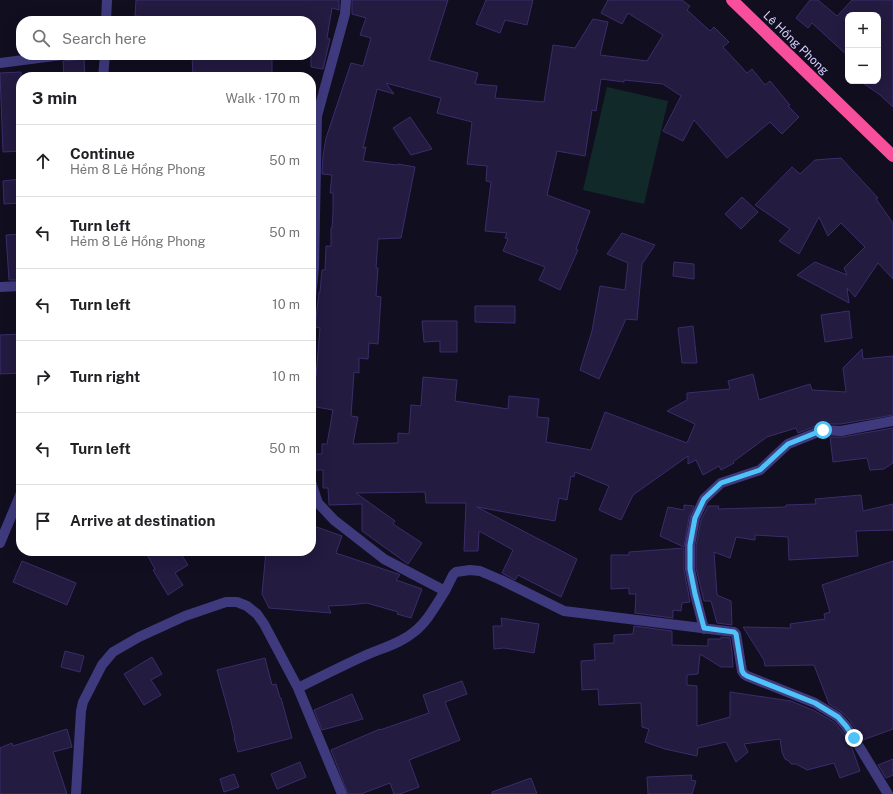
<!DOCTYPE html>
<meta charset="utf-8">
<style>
:root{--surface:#fff;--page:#f6f6f6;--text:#202124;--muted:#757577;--line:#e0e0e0}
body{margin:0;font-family:"Public Sans",sans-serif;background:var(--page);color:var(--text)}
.controls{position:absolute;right:12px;top:12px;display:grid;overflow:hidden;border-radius:8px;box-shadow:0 4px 16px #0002}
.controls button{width:36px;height:36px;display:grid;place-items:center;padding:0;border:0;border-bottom:1px solid var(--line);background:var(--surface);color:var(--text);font:20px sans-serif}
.stop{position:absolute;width:12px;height:12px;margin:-9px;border:3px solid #4fc3f7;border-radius:50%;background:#fff}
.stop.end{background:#4fc3f7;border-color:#fff;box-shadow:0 1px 4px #0008}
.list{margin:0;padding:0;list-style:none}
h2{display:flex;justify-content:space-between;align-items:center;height:52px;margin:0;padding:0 16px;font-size:17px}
h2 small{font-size:13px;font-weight:400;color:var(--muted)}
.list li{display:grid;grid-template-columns:26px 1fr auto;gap:12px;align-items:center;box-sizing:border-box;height:72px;padding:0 16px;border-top:1px solid var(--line)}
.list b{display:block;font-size:15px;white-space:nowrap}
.list p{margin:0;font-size:13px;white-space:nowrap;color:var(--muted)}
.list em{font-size:13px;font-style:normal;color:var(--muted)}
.icon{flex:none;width:22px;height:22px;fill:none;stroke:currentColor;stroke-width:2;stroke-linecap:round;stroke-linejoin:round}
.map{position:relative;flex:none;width:893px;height:794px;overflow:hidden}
.search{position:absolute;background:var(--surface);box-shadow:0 4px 16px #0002;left:16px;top:16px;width:300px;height:44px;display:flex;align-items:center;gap:10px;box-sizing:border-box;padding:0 14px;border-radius:16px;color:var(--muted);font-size:15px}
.panel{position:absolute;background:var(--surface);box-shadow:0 4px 16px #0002;left:16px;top:72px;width:300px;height:484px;border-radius:16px}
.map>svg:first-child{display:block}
.green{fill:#112a29}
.building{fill:#231b40;stroke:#3b2d6b}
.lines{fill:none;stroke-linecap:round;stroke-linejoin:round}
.minor{stroke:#3f3a7d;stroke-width:10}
.highway{stroke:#f84f9c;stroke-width:12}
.route{stroke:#4fc3f7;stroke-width:5}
.labels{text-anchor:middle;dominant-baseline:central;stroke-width:3;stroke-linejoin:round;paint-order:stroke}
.street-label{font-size:12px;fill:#d5cffd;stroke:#110e20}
</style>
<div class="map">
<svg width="893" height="794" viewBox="0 0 893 794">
<rect width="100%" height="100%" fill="#110e20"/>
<path class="green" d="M 607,87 L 668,101 L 644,204 L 583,190 Z"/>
<path class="building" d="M 136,0 L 339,0 L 339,10 L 332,8 L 327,38 L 330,39 L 323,69 L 311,67 L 311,21 L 211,21 L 135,16 Z
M 352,0 L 448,0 L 429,60 L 478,73 L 475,84 L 497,86 L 495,98 L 544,102 L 553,45 L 575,48 L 593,19 L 608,22 L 600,55 L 647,61 L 663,35 L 628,13 L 622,24 L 601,13 L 608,0 L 607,0 L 682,0 L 690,6 L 687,10 L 710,31 L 714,27 L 729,42 L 723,47 L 747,73 L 752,69 L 765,85 L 770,81 L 790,105 L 788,106 L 799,117 L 782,134 L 770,122 L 727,158 L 694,120 L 683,141 L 663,131 L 681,96 L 663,84 L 624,80 L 624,82 L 601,79 L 596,111 L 592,110 L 585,156 L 557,151 L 547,195 L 590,211 L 576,249 L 578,250 L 560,290 L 539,280 L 545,267 L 503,251 L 508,239 L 505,238 L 507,233 L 485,231 L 491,182 L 486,181 L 487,166 L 467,164 L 472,122 L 437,113 L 441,98 L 386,83 L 394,94 L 377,89 L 363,148 L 366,147 L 363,161 L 397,165 L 398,164 L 415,167 L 401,238 L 378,239 L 376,268 L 378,268 L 376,296 L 381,297 L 378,344 L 369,343 L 368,359 L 359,358 L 359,373 L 354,372 L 351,416 L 358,417 L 353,444 L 398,443 L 398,433 L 409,434 L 411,405 L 421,406 L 423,377 L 457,380 L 455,401 L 508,409 L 509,396 L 539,399 L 537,417 L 549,418 L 546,442 L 591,450 L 605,412 L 687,443 L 695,424 L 667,411 L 687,400 L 687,393 L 730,389 L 728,381 L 753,374 L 759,400 L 810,384 L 812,390 L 846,392 L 843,368 L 862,349 L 863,359 L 893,356 L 893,415 L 841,424 L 821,424 L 798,433 L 796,428 L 767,437 L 733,462 L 734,463 L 721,470 L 719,466 L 703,475 L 696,460 L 688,464 L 688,456 L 633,495 L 621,520 L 599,510 L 609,486 L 575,472 L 574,477 L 571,476 L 567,500 L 559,498 L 555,521 L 477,507 L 577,559 L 561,597 L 518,575 L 515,580 L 502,573 L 513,550 L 479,531 L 478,551 L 464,551 L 466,503 L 426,503 L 425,492 L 356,493 L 395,521 L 393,524 L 422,543 L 408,564 L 362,531 L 362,504 L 329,505 L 328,488 L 323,488 L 323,470 L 315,470 L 315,454 L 322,454 L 322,444 L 327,444 L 333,410 L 311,406 L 311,376 L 316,377 L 320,328 L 315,327 L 319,292 L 320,292 L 322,270 L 325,270 L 326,246 L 331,246 L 331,228 L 332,228 L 333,212 L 333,193 L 330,193 L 332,175 L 322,174 L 323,156 L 326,138 L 351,63 L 363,66 L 371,38 L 360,35 L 366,18 L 352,14 Z
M 486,0 L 533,0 L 527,25 L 505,20 L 500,33 L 476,24 Z
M 810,0 L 818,0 L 837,16 L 852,0 L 893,0 L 893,107 L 880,95 L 860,81 L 878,81 L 878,15 L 848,15 L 848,56 L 812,23 L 808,28 L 796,18 Z
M 192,55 L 272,55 L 272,77 L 193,77 Z
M 84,59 L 85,77 L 64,77 L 63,61 Z
M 21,72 L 21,151 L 3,152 L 0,73 Z
M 410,117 L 432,149 L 411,155 L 393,128 Z
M 841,158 L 878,198 L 876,199 L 893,223 L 893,279 L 878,263 L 855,297 L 847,288 L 849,303 L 797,275 L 815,262 L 847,275 L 844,268 L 865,247 L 841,223 L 828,236 L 819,217 L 799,254 L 779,241 L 790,229 L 755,205 L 792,167 L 800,174 L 815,160 Z
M 21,179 L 21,203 L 4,204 L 3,181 Z
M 742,197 L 758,212 L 741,229 L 725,214 Z
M 622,233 L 655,245 L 642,264 L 637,320 L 626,319 L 599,379 L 580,370 L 592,331 L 600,286 L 625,290 L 628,263 L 607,254 Z
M 21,234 L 21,280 L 9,280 L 6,235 Z
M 674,262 L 694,264 L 694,279 L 673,276 Z
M 475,306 L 515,306 L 515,323 L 475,322 Z
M 849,311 L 852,338 L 825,342 L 821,315 Z
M 422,321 L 457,321 L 457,352 L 440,352 L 440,341 L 424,342 Z
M 693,326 L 697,363 L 682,363 L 678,328 Z
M 21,334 L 21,373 L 0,374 L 0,335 Z
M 893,428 L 893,463 L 884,469 L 870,470 L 867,458 L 833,462 L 830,437 L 842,437 Z
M 861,495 L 863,511 L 893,504 L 893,530 L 856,531 L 858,556 L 789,560 L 788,537 L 755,535 L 755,540 L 736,537 L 730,558 L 714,552 L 717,595 L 731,601 L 732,625 L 717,623 L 711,601 L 704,601 L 696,568 L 696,546 L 701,520 L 708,506 L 719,506 L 718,509 L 786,507 L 786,505 L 816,504 L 815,499 Z
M 684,505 L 694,506 L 689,517 L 684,547 L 660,536 L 668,507 L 684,510 Z
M 311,525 L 342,536 L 336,553 L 398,574 L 400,575 L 396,580 L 422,589 L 411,618 L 397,614 L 398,612 L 367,603 L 348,605 L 328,606 L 331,613 L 269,608 L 262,594 L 266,551 L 311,551 Z
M 684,548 L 684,570 L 690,602 L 682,603 L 681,611 L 673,610 L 673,618 L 635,613 L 636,594 L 629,594 L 629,588 L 611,589 L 611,555 L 629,555 L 629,552 Z
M 145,551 L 179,551 L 188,565 L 175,573 L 183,585 L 168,595 L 153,570 L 155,569 Z
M 22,561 L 76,583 L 67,605 L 13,582 Z
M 893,561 L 893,729 L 863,740 L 851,722 L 843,713 L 829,704 L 814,665 L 765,666 L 764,660 L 743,627 L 791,628 L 790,624 L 825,619 L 824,614 L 830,612 L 822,585 Z
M 501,618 L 539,624 L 534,653 L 504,648 L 494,649 L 493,626 L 502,626 Z
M 634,626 L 672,631 L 672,645 L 708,646 L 708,639 L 721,639 L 721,637 L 730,638 L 732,652 L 733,667 L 721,667 L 700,654 L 698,674 L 687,675 L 687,685 L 697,686 L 697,726 L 730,717 L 730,692 L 791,701 L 815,711 L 834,722 L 841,730 L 851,745 L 860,771 L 840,778 L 834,763 L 807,770 L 796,764 L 791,764 L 789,761 L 785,759 L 782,752 L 780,739 L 744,744 L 748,752 L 736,762 L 726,742 L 698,748 L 697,756 L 665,749 L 645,742 L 649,729 L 642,727 L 641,703 L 599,705 L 598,689 L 582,690 L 581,661 L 595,660 L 594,644 L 614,643 L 614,635 L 633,634 Z
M 65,651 L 84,656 L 80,672 L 61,667 Z
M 152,657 L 162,674 L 151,680 L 161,695 L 144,705 L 124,674 Z
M 265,658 L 272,685 L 276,684 L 280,698 L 281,698 L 292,738 L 238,752 L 234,738 L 235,738 L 230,717 L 217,670 Z
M 462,681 L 467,694 L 445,702 L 460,740 L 409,760 L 419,787 L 400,794 L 394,794 L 390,783 L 361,794 L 348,794 L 331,750 L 380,729 L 380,730 L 429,713 L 423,695 Z
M 352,694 L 363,719 L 322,730 L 314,710 Z
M 67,729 L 72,747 L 53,752 L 67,794 L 0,794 L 0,748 L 12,743 L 13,746 Z
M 893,759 L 893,775 L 886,778 L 878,765 Z
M 300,762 L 306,777 L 277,789 L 271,774 Z
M 234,774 L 239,787 L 224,792 L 220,779 Z
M 692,775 L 691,780 L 696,781 L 692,794 L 648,794 L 647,777 Z
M 531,778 L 537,794 L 492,794 L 492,792 Z"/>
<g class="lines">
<path class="minor" d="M 106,21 L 107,0
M 0,63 L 62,55
M 103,77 L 105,55
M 0,287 L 21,286
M 311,298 L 314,267 L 317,116 L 345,14 L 346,0
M 311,482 L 318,503 L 334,520 L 384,559 L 445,591 L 453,575 L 456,572 L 470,570 L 480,571 L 501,580 L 564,611 L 734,632 L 736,634 L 742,671 L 744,674 L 747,676 L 815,703 L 838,717 L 846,726 L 854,738 L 888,794
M 0,543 L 21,493
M 704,629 L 695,594 L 690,569 L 690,545 L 695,518 L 704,499 L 721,483 L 760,470 L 788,444 L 823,430 L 841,431 L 893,421
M 298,688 C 320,677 342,666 364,656 C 381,648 400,644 414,632 C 427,622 436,605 445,591
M 76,794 L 81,711 L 83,702 L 102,665 L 107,659 L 113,652 L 139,637 L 185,616 L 226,602 L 237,602 L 247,606 L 257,614 L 264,624 L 298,688 L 342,794"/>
<path class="highway" d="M 732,0 L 893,156"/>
</g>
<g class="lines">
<path class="route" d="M 823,430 L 788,444 L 760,470 L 721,483 L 704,499 L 695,518 L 690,545 L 690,569 L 695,594 L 704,628 L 734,632 L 736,634 L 742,671 L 744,674 L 747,676 L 815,703 L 838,717 L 846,726 L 854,738"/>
</g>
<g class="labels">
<g class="street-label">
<text transform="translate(796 43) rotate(44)">Lê Hồng Phong</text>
</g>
</g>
</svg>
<div class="controls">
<button>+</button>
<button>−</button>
</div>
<div class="stop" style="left:823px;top:430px"></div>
<div class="stop end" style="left:854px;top:738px"></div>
<div class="search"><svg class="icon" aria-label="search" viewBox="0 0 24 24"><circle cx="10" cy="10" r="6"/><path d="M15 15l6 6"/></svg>Search here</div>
<section class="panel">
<h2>3 min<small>Walk · 170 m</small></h2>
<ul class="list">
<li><svg class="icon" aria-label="ahead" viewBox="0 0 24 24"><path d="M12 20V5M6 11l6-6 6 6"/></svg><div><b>Continue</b><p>Hẻm 8 Lê Hồng Phong</p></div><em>50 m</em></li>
<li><svg class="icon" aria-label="left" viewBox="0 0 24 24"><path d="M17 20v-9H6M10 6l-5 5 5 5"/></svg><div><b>Turn left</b><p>Hẻm 8 Lê Hồng Phong</p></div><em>50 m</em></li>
<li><svg class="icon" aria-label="left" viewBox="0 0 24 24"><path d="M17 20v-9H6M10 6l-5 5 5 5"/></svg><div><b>Turn left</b></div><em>10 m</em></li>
<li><svg class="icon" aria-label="right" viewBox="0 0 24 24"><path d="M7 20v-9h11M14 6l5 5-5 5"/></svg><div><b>Turn right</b></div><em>10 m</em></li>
<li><svg class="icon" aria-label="left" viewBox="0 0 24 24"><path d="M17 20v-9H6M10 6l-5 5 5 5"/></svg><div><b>Turn left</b></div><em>50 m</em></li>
<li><svg class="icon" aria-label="arrive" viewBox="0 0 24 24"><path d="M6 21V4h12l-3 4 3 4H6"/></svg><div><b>Arrive at destination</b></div></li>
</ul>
</section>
</div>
